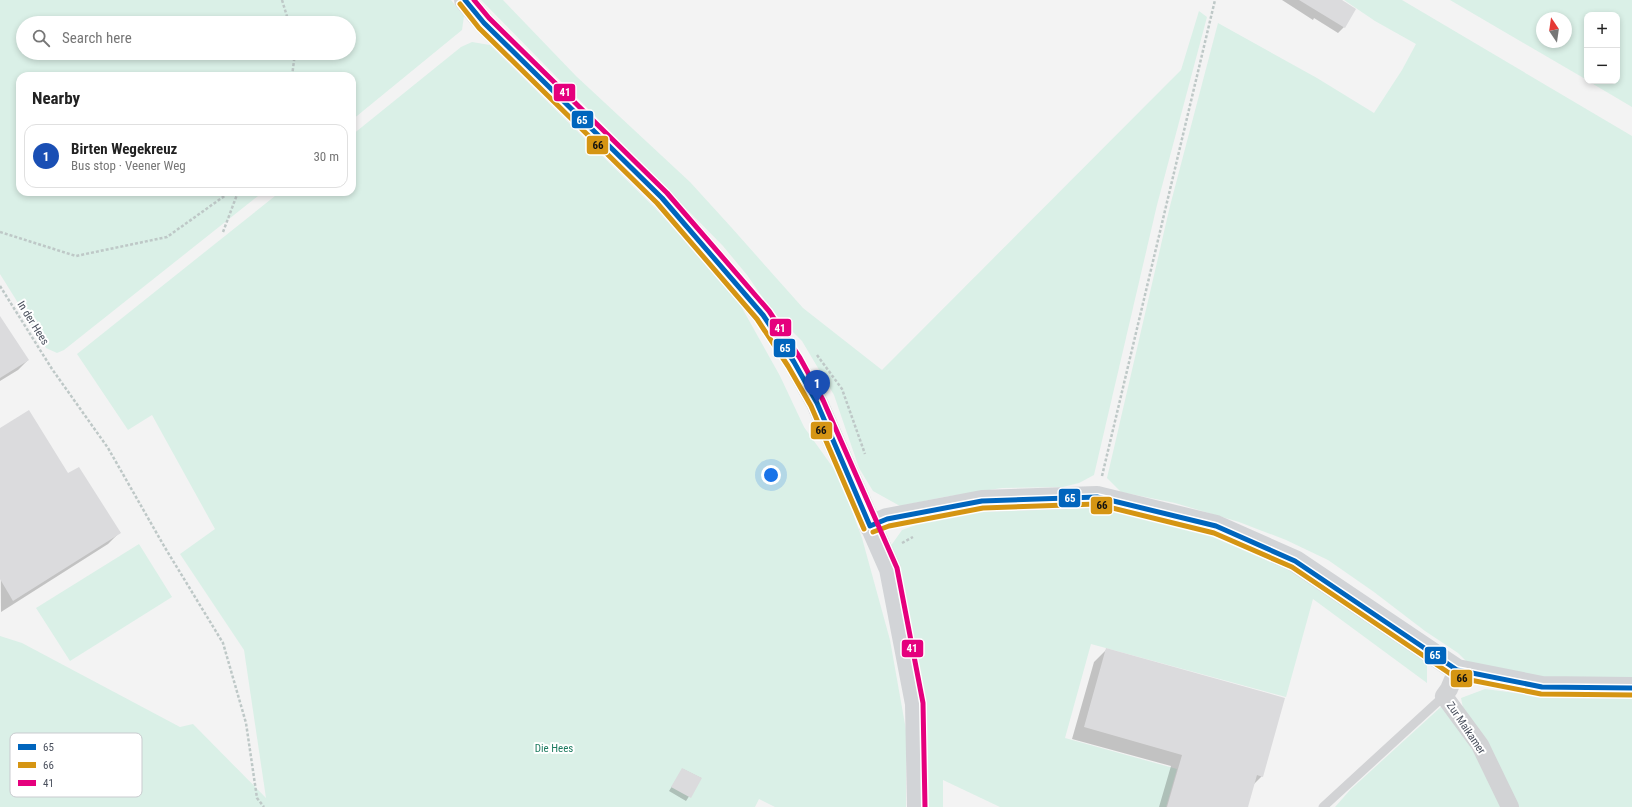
<!DOCTYPE html>
<meta charset="utf-8">
<style>
:root{--surface:#fff;--page:#f6f6f6;--text:#222;--muted:#767676;--line:#e0e0e0;--accent:#111827}
body{margin:0;font-family:"Roboto Condensed",sans-serif;background:var(--page);color:var(--text)}
.controls{position:absolute;right:12px;top:12px;display:grid;overflow:hidden;border-radius:8px;box-shadow:0 2px 6px #0003}
.controls button{width:36px;height:36px;display:grid;place-items:center;padding:0;border:0;border-bottom:1px solid var(--line);background:var(--surface);color:var(--text);font:20px sans-serif}
.compass{position:absolute;left:1536px;top:12px;width:36px;height:36px;border-radius:50%;background:var(--surface);box-shadow:0 2px 6px #0003;rotate:347deg}
.you{position:absolute;left:771px;top:475px;width:14px;height:14px;margin:-10px;border:3px solid #fff;border-radius:50%;background:#1a73e8;box-shadow:0 0 0 6px #1a73e833}
.badge{display:grid;place-items:center;width:26px;height:26px;border-radius:50%;background:var(--accent);color:#fff;font-size:13px;font-weight:700}
.pin{position:absolute;translate:-50% -33px;filter:drop-shadow(0 1px 2px #0008)}
.pin::after{content:'';position:absolute;top:21px;width:14px;height:12px;background:inherit;clip-path:polygon(0 0,100% 0,50% 100%)}
.list{margin:0;padding:0;list-style:none}
h2{display:flex;justify-content:space-between;align-items:center;height:52px;margin:0;padding:0 16px;font-size:17px}
h2 small{font-size:13px;font-weight:400;color:var(--muted)}
.list li{display:grid;grid-template-columns:26px 1fr auto;gap:12px;align-items:center;box-sizing:border-box;height:64px;margin:0 8px 8px;padding:0 8px;border:1px solid var(--line);border-radius:12px}
.list b{display:block;font-size:15px;white-space:nowrap}
.list p{margin:0;font-size:13px;white-space:nowrap;color:var(--muted)}
.list em{font-size:13px;font-style:normal;color:var(--muted)}
.icon{flex:none;width:22px;height:22px;fill:none;stroke:currentColor;stroke-width:2;stroke-linecap:round;stroke-linejoin:round}
.map{position:relative;flex:none;width:1632px;height:807px;overflow:hidden}
.search{position:absolute;background:var(--surface);box-shadow:0 2px 6px #0003;left:16px;top:16px;width:340px;height:44px;display:flex;align-items:center;gap:10px;box-sizing:border-box;padding:0 14px;border-radius:22px;color:var(--muted);font-size:15px}
.panel{position:absolute;background:var(--surface);box-shadow:0 2px 6px #0003;left:16px;top:72px;width:340px;height:124px;border-radius:12px}
.map>svg:first-child{display:block}
.green{fill:#daf0e7;fill-rule:evenodd}
.shadow{fill:#0003}
.building{fill:#dbdbdd}
.lines{fill:none;stroke-linecap:round;stroke-linejoin:round}
.path{stroke:#bec8c7;stroke-width:2.5;stroke-dasharray:3 2;stroke-linecap:butt}
.lane{stroke:#d2d3d5;stroke-width:9}
.street{stroke:#d2d3d5;stroke-width:18}
.secondary{stroke:#d2d4d7;stroke-width:22}
.bus-1-casing{stroke:#fff;stroke-width:8}
.bus-2-casing{stroke:#fff;stroke-width:8}
.bus-3-casing{stroke:#fff;stroke-width:8}
.bus-1{stroke:#0065bd;stroke-width:5}
.bus-2{stroke:#d59513;stroke-width:5}
.bus-3{stroke:#e5007d;stroke-width:5}
.labels{text-anchor:middle;dominant-baseline:central;stroke-width:4;stroke-linejoin:round;paint-order:stroke}
.street-label{font-size:11px;fill:#4b515e;stroke:#fff}
.park-label{font-size:11px;fill:#1f7c61;stroke:#fff}
.key{fill:#fff;stroke:#c9cbcf;stroke-width:1}
.key-label{font-size:11px;fill:#4b515e}
.line-badge{stroke:#fff;stroke-width:1.5}
.badge-label{font-size:11px;text-anchor:middle;font-weight:bold;fill:#fff}
.pale-badge-label{font-size:11px;text-anchor:middle;font-weight:bold;fill:#111}
</style>
<div class="map">
<svg width="1632" height="807" viewBox="0 0 1632 807">
<rect width="100%" height="100%" fill="#f3f3f3"/>
<path class="green" d="M 0,0 L 451,0 L 464,16 L 462,30 L 352,120 L 352,76 L 20,76 L 20,192 L 263,192 L 64,350 L 57,353 L 46,348 L 0,274 ZM 23,23 L 349,23 L 349,53 L 23,53 Z
M 481,0 L 503,0 L 576,76 L 690,182 L 731,227 L 803,308 L 882,370 L 1181,70 L 1199,11 L 1207,17 L 1157,205 L 1094,475 L 1079,483 L 1063,487 L 1002,488 L 944,497 L 900,506 L 873,491 L 859,468 L 834,395 L 802,341 L 772,311 L 747,275 L 723,246 Z
M 1344,0 L 1402,0 L 1632,136 L 1632,679 L 1517,677 L 1468,663 L 1458,653 L 1425,631 L 1374,592 L 1328,560 L 1286,540 L 1239,522 L 1175,503 L 1121,492 L 1107,478 L 1170,206 L 1218,23 L 1317,78 L 1374,113 L 1402,70 L 1416,44 L 1375,21 Z
M 1450,0 L 1632,0 L 1632,107 L 1588,81 L 1617,81 L 1617,15 L 1587,15 L 1587,80 ZM 1542,18 L 1566,18 L 1566,42 L 1542,42 Z
M 472,42 L 490,45 L 655,208 L 737,299 L 780,376 L 804,427 L 839,476 L 862,538 L 890,640 L 906,730 L 906,807 L 775,807 L 759,799 L 755,807 L 0,807 L 0,636 L 22,643 L 180,727 L 193,724 L 266,798 L 244,650 L 180,554 L 215,529 L 152,415 L 128,430 L 77,354 L 280,192 L 352,192 L 352,135 L 461,47 Z
M 1067,506 L 1120,511 L 1202,529 L 1265,554 L 1427,661 L 1427,683 L 1313,599 L 1286,697 L 1091,644 L 1065,738 L 1177,769 L 1166,807 L 1000,807 L 943,780 L 943,807 L 929,807 L 890,547 L 902,530 L 938,517 L 1003,507 Z
M 139,544 L 172,597 L 70,661 L 36,608 Z
M 1485,689 L 1549,697 L 1632,699 L 1632,807 L 1516,807 L 1464,713 L 1461,698 Z
M 1443,705 L 1473,747 L 1504,807 L 1335,807 L 1350,790 Z"/>
<path class="shadow" d="M 1282,0 L 1341,0 L 1344,27 L 1338,33 L 1314,18 L 1313,20 Z
M 0,336 L 28,360 L 18,370 L 0,381 Z
M 0,429 L 68,474 L 120,532 L 108,544 L 1,612 Z
M 1106,650 L 1262,776 L 1253,785 L 1247,807 L 1159,807 L 1171,766 L 1072,739 L 1094,662 Z
M 683,769 L 701,778 L 686,801 L 669,791 Z"/>
<path class="building" d="M 1299,0 L 1342,0 L 1356,9 L 1345,28 Z
M 0,316 L 29,360 L 0,378 Z
M 29,410 L 68,473 L 79,467 L 121,533 L 13,601 L 0,579 L 0,428 Z
M 1106,648 L 1285,698 L 1263,777 L 1257,775 L 1248,807 L 1167,807 L 1182,755 L 1084,727 Z
M 682,768 L 702,778 L 691,798 L 671,787 Z"/>
<g class="lines">
<path class="path" d="M 282,0 L 289,23
M 292,76 L 295,53
M 0,232 L 76,256 L 167,237 L 230,192
M 223,232 L 238,192
M 0,286 L 52,369 L 108,448 L 164,546 L 223,643 L 246,723 L 257,798 L 264,807
M 817,355 L 842,389 L 865,454
M 1102,476 L 1215,0
M 902,543 L 913,537"/>
<path class="lane" d="M 1323,807 L 1444,696"/>
<path class="street" d="M 1457,670 L 1449,689 L 1444,696 L 1480,745 L 1510,807"/>
<path class="secondary" d="M 465,0 L 484,23 L 662,198 L 763,315 L 794,362 L 817,403 L 890,569 L 916,704 L 918,807
M 870,526 L 887,519 L 982,501 L 1097,497 L 1216,526 L 1295,561 L 1457,670 L 1542,687 L 1632,688"/>
<defs>
<path id="bus-1" d="M 465,0 L 484,23 L 662,198 L 763,315 L 794,362 L 817,403 L 870,526
M 870,526 L 887,519 L 982,501 L 1097,497 L 1216,526 L 1295,561 L 1457,670 L 1542,687 L 1632,688"/>
<path id="bus-2" d="M 460,4 L 479,28 L 657,203 L 757,319 L 788,366 L 811,406 L 864,529
M 873,532 L 889,526 L 983,508 L 1096,504 L 1214,533 L 1292,567 L 1455,677 L 1541,694 L 1632,695"/>
<path id="bus-3" d="M 474,0 L 489,18 L 667,193 L 769,311 L 800,358 L 823,400 L 897,568 L 923,703 L 925,807"/>
</defs>
<use href="#bus-1" class="bus-1-casing"/>
<use href="#bus-2" class="bus-2-casing"/>
<use href="#bus-3" class="bus-3-casing"/>
<use href="#bus-1" class="bus-1"/>
<use href="#bus-2" class="bus-2"/>
<use href="#bus-3" class="bus-3"/>
</g>
<g class="labels">
<g class="street-label">
<text transform="translate(33 323) rotate(58)">In der Hees</text>
<text transform="translate(1466 728) rotate(56)">Zur Maikamer</text>
</g>
<g class="park-label">
<text x="554" y="748">Die Hees</text>
</g>
</g>
<rect x="10" y="733" width="132" height="64" rx="6" class="key"/>
<rect x="18" y="744" width="18" height="6" fill="#0065bd"/>
<rect x="18" y="762" width="18" height="6" fill="#d59513"/>
<rect x="18" y="780" width="18" height="6" fill="#e5007d"/>
<g class="key-label">
<text x="43" y="751">65</text>
<text x="43" y="769">66</text>
<text x="43" y="787">41</text>
</g>
<g class="line-badge">
<rect x="553" y="83" width="23" height="19" rx="4" fill="#e5007d"/>
<rect x="571" y="110" width="23" height="19" rx="4" fill="#0065bd"/>
<rect x="586" y="135" width="23" height="20" rx="4" fill="#d59513"/>
<rect x="769" y="318" width="23" height="19" rx="4" fill="#e5007d"/>
<rect x="773" y="338" width="23" height="20" rx="4" fill="#0065bd"/>
<rect x="810" y="421" width="23" height="19" rx="4" fill="#d59513"/>
<rect x="1058" y="488" width="23" height="20" rx="4" fill="#0065bd"/>
<rect x="1090" y="496" width="23" height="19" rx="4" fill="#d59513"/>
<rect x="901" y="639" width="23" height="19" rx="4" fill="#e5007d"/>
<rect x="1424" y="646" width="23" height="19" rx="4" fill="#0065bd"/>
<rect x="1450" y="669" width="23" height="19" rx="4" fill="#d59513"/>
</g>
<g class="badge-label">
<text x="565" y="96">41</text>
<text x="582" y="124">65</text>
<text x="780" y="332">41</text>
<text x="785" y="352">65</text>
<text x="1070" y="502">65</text>
<text x="912" y="652">41</text>
<text x="1435" y="659">65</text>
</g>
<g class="pale-badge-label">
<text x="598" y="149">66</text>
<text x="821" y="434">66</text>
<text x="1102" y="509">66</text>
<text x="1462" y="682">66</text>
</g>
</svg>
<div class="controls">
<button>+</button>
<button>−</button>
</div>
<svg class="compass" viewBox="-18 -18 36 36"><path d="M0-13l5 13h-10z" fill="#e53935"/><path d="M0 13l5-13h-10z" fill="#767676"/></svg>
<div class="you"></div>
<div class="pin badge" style="left:817px;top:403px;background:#1a4fb4">1</div>
<div class="search"><svg class="icon" aria-label="search" viewBox="0 0 24 24"><circle cx="10" cy="10" r="6"/><path d="M15 15l6 6"/></svg>Search here</div>
<section class="panel">
<h2>Nearby<small></small></h2>
<ul class="list">
<li><span class="badge" style="background:#1a4fb4">1</span><div><b>Birten Wegekreuz</b><p>Bus stop · Veener Weg</p></div><em>30 m</em></li>
</ul>
</section>
</div>
